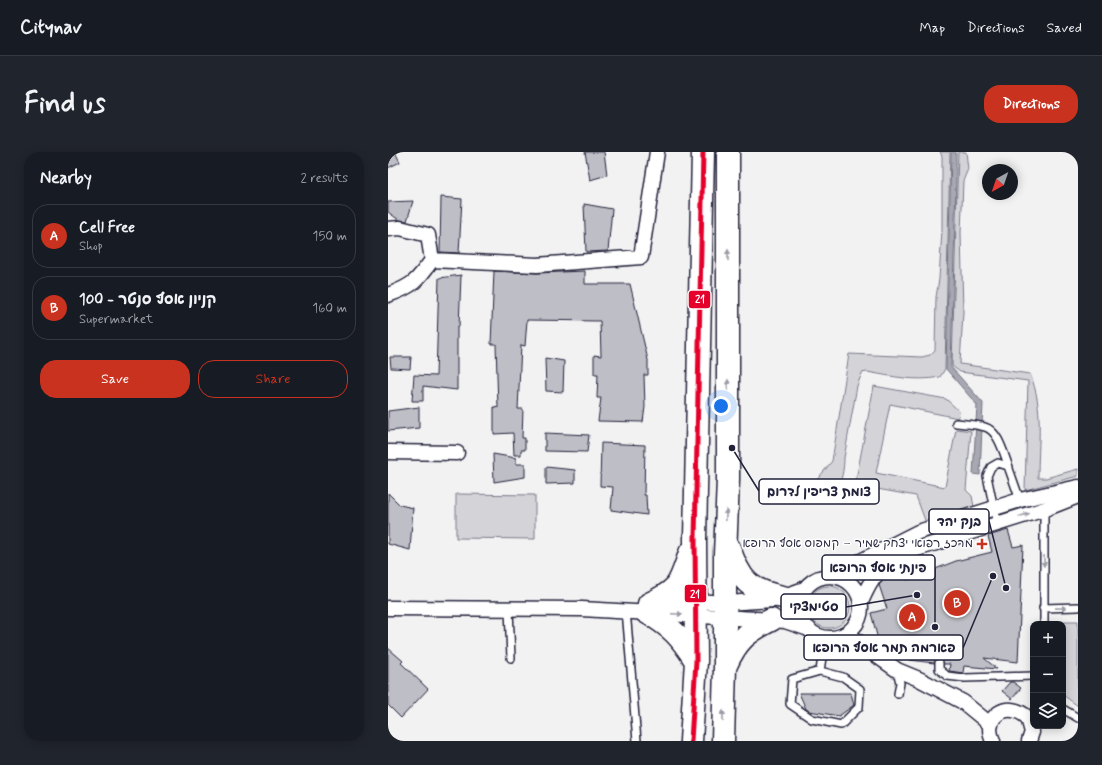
<!DOCTYPE html>
<meta charset="utf-8">
<style>
:root{--surface:#171b24;--page:#20242c;--text:#f1f3f6;--muted:#9ea1a6;--line:#363941;--accent:#c8321e}
body{margin:0;font-family:Mynerve,"Playpen Sans Hebrew",sans-serif;background:var(--page);color:var(--text)}
.controls{position:absolute;right:12px;bottom:12px;display:grid;overflow:hidden;border-radius:8px;box-shadow:0 2px 10px #0003}
.controls button{width:36px;height:36px;display:grid;place-items:center;padding:0;border:0;border-bottom:1px solid var(--line);background:var(--surface);color:var(--text);font:20px sans-serif}
.compass{position:absolute;left:594px;top:12px;width:36px;height:36px;border-radius:50%;background:var(--surface);box-shadow:0 2px 10px #0003;rotate:220deg}
.you{position:absolute;left:333px;top:254px;width:14px;height:14px;margin:-10px;border:3px solid #fff;border-radius:50%;background:#1a73e8;box-shadow:0 0 0 6px #1a73e833}
.badge{display:grid;place-items:center;width:26px;height:26px;border-radius:50%;background:var(--accent);color:#fff;font-size:13px;font-weight:700}
.pin{position:absolute;translate:-50% -50%;border:2px solid #fff;box-shadow:0 1px 4px #0006}
.list{margin:0;padding:0;list-style:none}
h2{display:flex;justify-content:space-between;align-items:center;height:52px;margin:0;padding:0 16px;font-size:17px}
h2 small{font-size:13px;font-weight:400;color:var(--muted)}
.list li{display:grid;grid-template-columns:26px 1fr auto;gap:12px;align-items:center;box-sizing:border-box;height:64px;margin:0 8px 8px;padding:0 8px;border:1px solid var(--line);border-radius:16px}
.list b{display:block;font-size:15px;white-space:nowrap}
.list p{margin:0;font-size:13px;white-space:nowrap;color:var(--muted)}
.list em{font-size:13px;font-style:normal;color:var(--muted)}
.actions{display:flex;gap:8px;padding:12px 16px}
.actions a{flex:1;padding:9px 0;border:1px solid var(--accent);border-radius:16px;text-align:center;font-size:14px;color:var(--accent)}
.actions .main{background:var(--accent);color:#fff}
.icon{flex:none;width:22px;height:22px;fill:none;stroke:currentColor;stroke-width:2;stroke-linecap:round;stroke-linejoin:round}
.map{position:relative;flex:none;width:690px;height:589px;overflow:hidden;border-radius:16px}
header{display:flex;align-items:center;gap:24px;box-sizing:border-box;height:56px;padding:0 20px;background:var(--surface);border-bottom:1px solid var(--line)}
header strong{font-size:19px}
nav{display:flex;gap:22px;margin-inline-start:auto;font-size:14px}
.intro{display:flex;align-items:center;justify-content:space-between;box-sizing:border-box;height:96px;padding:0 24px}
h1{margin:0;font-size:28px}
.button{padding:10px 18px;border-radius:16px;background:var(--accent);color:#fff;font-size:14px;font-weight:700}
main{display:flex;gap:24px;padding:0 24px}
aside{flex:1;background:var(--surface);border-radius:16px;box-shadow:0 2px 10px #0003}
.map>svg:first-child{display:block}
.green{fill:#d3d3d8;stroke:#7a7a8a}
.water{fill:#a8a8b2;stroke:#727282}
.building{fill:#bebec6;stroke:#22223b}
.lines{fill:none;stroke-linecap:round;stroke-linejoin:round}
.service-casing{stroke:#22223b;stroke-width:10}
.minor-casing{stroke:#22223b;stroke-width:17}
.trunk-casing{stroke:#22223b;stroke-width:25}
.service{stroke:#fff;stroke-width:7}
.minor{stroke:#fff;stroke-width:14}
.trunk{stroke:#fff;stroke-width:22}
.bus-1-casing{stroke:#fff;stroke-width:8}
.bus-1{stroke:#e4002b;stroke-width:5}
.oneway{fill:#9c9ca7}
.poi-dot{fill:#c8321e;stroke:#fff;stroke-width:1.5}
.labels{text-anchor:middle;dominant-baseline:central;stroke-width:3;stroke-linejoin:round;paint-order:stroke}
.poi-label{font-size:12px;fill:#22223b;stroke:#fff;text-anchor:end}
.leader{fill:none;stroke:#22223b;stroke-width:1.5}
.callout-dot{fill:#22223b;stroke:#fff;stroke-width:1.5}
.callout{fill:#fff;stroke:#22223b;stroke-width:1.5}
.callout-label{font-size:13px;text-anchor:middle;font-weight:bold;fill:#22223b}
.line-badge{stroke:#fff;stroke-width:1.5}
.badge-label{font-size:11px;text-anchor:middle;font-weight:bold;fill:#fff}
</style>
<header>
<strong>Citynav</strong>
<nav><a>Map</a><a>Directions</a><a>Saved</a></nav>
</header>
<div class="intro"><h1>Find us</h1><a class="button">Directions</a></div>
<main>
<aside>
<h2>Nearby<small>2 results</small></h2>
<ul class="list">
<li><span class="badge">A</span><div><b>Cell Free</b><p>Shop</p></div><em>150 m</em></li>
<li><span class="badge">B</span><div><b>100 - קניון אסף סנטר</b><p>Supermarket</p></div><em>160 m</em></li>
</ul>
<div class="actions"><a class="main">Save</a><a>Share</a></div>
</aside>
<div class="map">
<svg width="690" height="589" viewBox="0 0 690 589">
<rect width="100%" height="100%" fill="#f2f2f3"/>
<filter id="ink" filterUnits="userSpaceOnUse"><feTurbulence type="fractalNoise" baseFrequency=".025" numOctaves="2"/><feDisplacementMap in="SourceGraphic" scale="8" xChannelSelector="R" yChannelSelector="G"/><feConvolveMatrix kernelMatrix="1 2 1 2 8 2 1 2 1" color-interpolation-filters="sRGB"/></filter>
<g filter="url(#ink)">
<path class="green" d="M 552,0 L 562,0 L 557,217 L 552,225 C 527,230 503,224 479,220 L 474,221 L 469,234 L 456,306 C 456,316 454,330 448,338 L 426,336 L 428,329 L 444,309 L 461,202 L 534,205 L 542,203 L 547,198 L 548,145 L 551,127 L 554,78 L 554,4 Z
M 570,0 L 578,0 L 580,17 L 575,29 L 573,81 L 575,160 L 572,212 L 642,222 C 656,255 650,290 650,326 L 658,326 L 690,317 L 690,324 L 637,338 L 640,229 L 572,220 L 564,214 Z
M 486,234 L 558,247 L 571,259 L 570,266 L 502,252 L 488,321 L 557,335 L 568,277 L 583,279 L 578,338 L 584,344 L 586,355 L 538,371 L 528,344 L 467,333 Z
M 68,342 L 147,343 L 147,387 L 68,386 Z
M420 455a21 21 0 1 1 42 0a21 21 0 1 1-42 0Z
M 675,469 L 690,469 L 690,554 L 675,543 L 675,472 L 669,472 Z"/>
<path class="water" d="M 563,0 L 568,0 L 568,29 L 563,215 L 595,251 L 592,323 L 585,322 L 589,253 L 558,217 Z"/>
<path class="building" d="M 0,0 L 7,0 L 12,10 L 0,16 Z
M 197,0 L 216,0 L 219,23 L 202,28 Z
M 53,45 L 74,47 L 71,101 L 52,100 Z
M 25,49 L 19,69 L 11,68 L 0,60 L 0,50 Z
M 196,52 L 224,57 L 220,99 L 198,100 Z
M 106,119 L 149,121 L 197,119 L 197,132 L 242,132 L 260,208 L 260,223 L 256,223 L 257,255 L 255,270 L 210,269 L 213,246 L 209,246 L 210,222 L 206,222 L 206,203 L 213,204 L 212,169 L 139,168 L 137,194 L 133,193 L 130,257 L 135,257 L 134,286 L 137,286 L 137,298 L 133,298 L 133,303 L 126,303 L 125,281 L 106,282 L 106,255 L 110,256 L 108,192 L 103,192 Z
M 73,123 L 71,175 L 69,175 L 69,238 L 35,234 L 35,249 L 24,249 L 26,223 L 48,224 L 51,126 Z
M 2,205 L 23,205 L 22,217 L 3,216 Z
M 157,206 L 176,209 L 175,240 L 158,239 Z
M 31,255 L 31,276 L 0,279 L 0,259 Z
M 157,281 L 201,283 L 199,300 L 157,299 Z
M 213,291 L 257,293 L 256,343 L 258,343 L 259,363 L 223,358 L 225,335 L 212,334 Z
M 105,302 L 128,306 L 128,312 L 137,312 L 137,325 L 106,330 Z
M 158,315 L 187,318 L 187,331 L 158,332 Z
M 0,341 L 12,353 L 25,356 L 22,398 L 0,392 Z
M 620,378 L 625,395 L 635,393 L 630,510 L 596,506 L 609,517 L 576,514 L 575,521 L 561,519 L 562,512 L 556,512 L 553,507 L 548,507 L 546,511 L 522,508 L 520,503 L 501,501 L 492,495 L 483,461 L 499,457 L 491,433 L 494,430 L 515,420 L 519,428 L 568,409 L 604,400 L 600,384 Z
M 0,496 L 15,509 L 13,511 L 40,537 L 13,566 L 0,553 Z
M 622,530 L 625,530 L 633,536 L 624,547 L 614,539 Z
M 411,541 L 463,541 L 466,553 L 451,564 L 421,559 L 418,557 Z"/>
<g class="lines">
<defs>
<path id="service" d="M 568,271 C 577,272 588,272 597,275 C 611,279 616,303 621,315
M 609,371 L 599,324 L 603,315 L 610,311 L 620,314 L 632,348
M 655,456 L 690,455
M 121,457 L 123,506
M 238,458 L 249,589
M 656,472 L 656,356
M 551,511 L 551,517 L 559,524 L 577,526 L 645,524
M 509,518 L 512,531 L 510,542
M 432,519 L 455,525 L 472,537 L 471,555 L 453,573 L 424,567 L 402,552 L 404,527 Z
M 432,519 L 437,485
M 675,557 L 690,566"/>
<path id="minor" d="M 0,77 L 12,76 L 40,83 L 44,108 L 149,113 L 253,105 L 269,0
M 0,143 C 25,134 29,129 44,108
M 0,300 L 69,301
M 445,423 L 530,380 L 632,348 L 690,335
M411 455a31 31 0 1 1 62 0a31 31 0 1 1-62 0Z
M 473,450 C 483,426 492,414 516,401 L 657,357 L 690,344
M 269,451 L 308,449 L 338,451 L 385,448 L 416,437
M 0,456 L 194,457 L 383,468 L 397,469 L 421,477
M 459,481 L 478,496 L 509,518 L 531,527 L 575,550 L 603,573
M 605,589 C 593,564 621,547 640,566 L 644,580 L 641,589"/>
<path id="trunk" d="M 341,396 C 352,428 361,439 395,445
M 261,452 C 292,437 291,433 302,401
M 258,460 C 284,475 292,484 308,509
M 338,513 C 349,488 359,480 383,468
M 303,589 L 308,509 L 307,387 L 315,0
M 335,589 L 337,514 L 337,403 L 340,328 L 340,0"/>
</defs>
<use href="#service" class="service-casing"/>
<use href="#minor" class="minor-casing"/>
<use href="#trunk" class="trunk-casing"/>
<use href="#service" class="service"/>
<use href="#minor" class="minor"/>
<use href="#trunk" class="trunk"/>
<defs>
<path id="bus-1" d="M 303,589 L 308,509 L 307,387 L 315,0"/>
</defs>
<use href="#bus-1" class="bus-1-casing"/>
<use href="#bus-1" class="bus-1"/>
</g>
<defs><path id="oneway-solid" d="M-6-.8H1V-3.2L6.5 0L1 3.2V.8H-6Z"/></defs>
<g class="oneway">
<use href="#oneway-solid" transform="translate(340 103) rotate(-90)"/>
<use href="#oneway-solid" transform="translate(340 233) rotate(-90)"/>
<use href="#oneway-solid" transform="translate(338 363) rotate(-88)"/>
<use href="#oneway-solid" transform="translate(636 363) rotate(-16)"/>
<use href="#oneway-solid" transform="translate(656 409) rotate(91)"/>
<use href="#oneway-solid" transform="translate(673 456) rotate(-1)"/>
<use href="#oneway-solid" transform="translate(289 462) rotate(3)"/>
<use href="#oneway-solid" transform="translate(335 564) rotate(-89)"/>
</g>
</g>
<path class="poi-dot" d="M592 386h4v4h4v4h-4v4h-4v-4h-4v-4h4z"/>
<g class="labels">
<g class="poi-label">
<text x="585" y="392">מרכז רפואי יצחק שמיר – קמפוס אסף הרופא</text>
</g>
</g>
<path class="leader" d="M344 296L371 339M618 436L601 369M547 475L547 416M529 443L458 455M605 424L575 496"/>
<g class="callout-dot">
<circle cx="344" cy="296" r="4"/>
<circle cx="618" cy="436" r="4"/>
<circle cx="547" cy="475" r="4"/>
<circle cx="529" cy="443" r="4"/>
<circle cx="605" cy="424" r="4"/>
</g>
<g class="callout">
<rect x="371" y="327" width="120" height="25" rx="4"/>
<rect x="541" y="357" width="60" height="25" rx="4"/>
<rect x="434" y="403" width="113" height="25" rx="4"/>
<rect x="393" y="442" width="65" height="25" rx="4"/>
<rect x="416" y="483" width="159" height="25" rx="4"/>
</g>
<g class="callout-label">
<text x="431" y="344">צומת צריפין לדרום</text>
<text x="571" y="374">בנק יהד</text>
<text x="490" y="420">פינתי אסף הרופא</text>
<text x="426" y="459">סטימצקי</text>
<text x="496" y="500">פארמה תמר אסף הרופא</text>
</g>
<g class="line-badge">
<rect x="300" y="138" width="23" height="19" rx="4" fill="#e4002b"/>
<rect x="296" y="432" width="23" height="19" rx="4" fill="#e4002b"/>
</g>
<g class="badge-label">
<text x="312" y="151">21</text>
<text x="307" y="446">21</text>
</g>
</svg>
<div class="controls">
<button>+</button>
<button>−</button>
<button><svg class="icon" aria-label="layers" viewBox="0 0 24 24"><path d="M12 4l9 5-9 5-9-5zM3 14l9 5 9-5"/></svg></button>
</div>
<svg class="compass" viewBox="-18 -18 36 36"><path d="M0-13l5 13h-10z" fill="#e53935"/><path d="M0 13l5-13h-10z" fill="#9ea1a6"/></svg>
<div class="you"></div>
<div class="pin badge" style="left:524px;top:465px">A</div>
<div class="pin badge" style="left:569px;top:451px">B</div>
</div>
</main>
